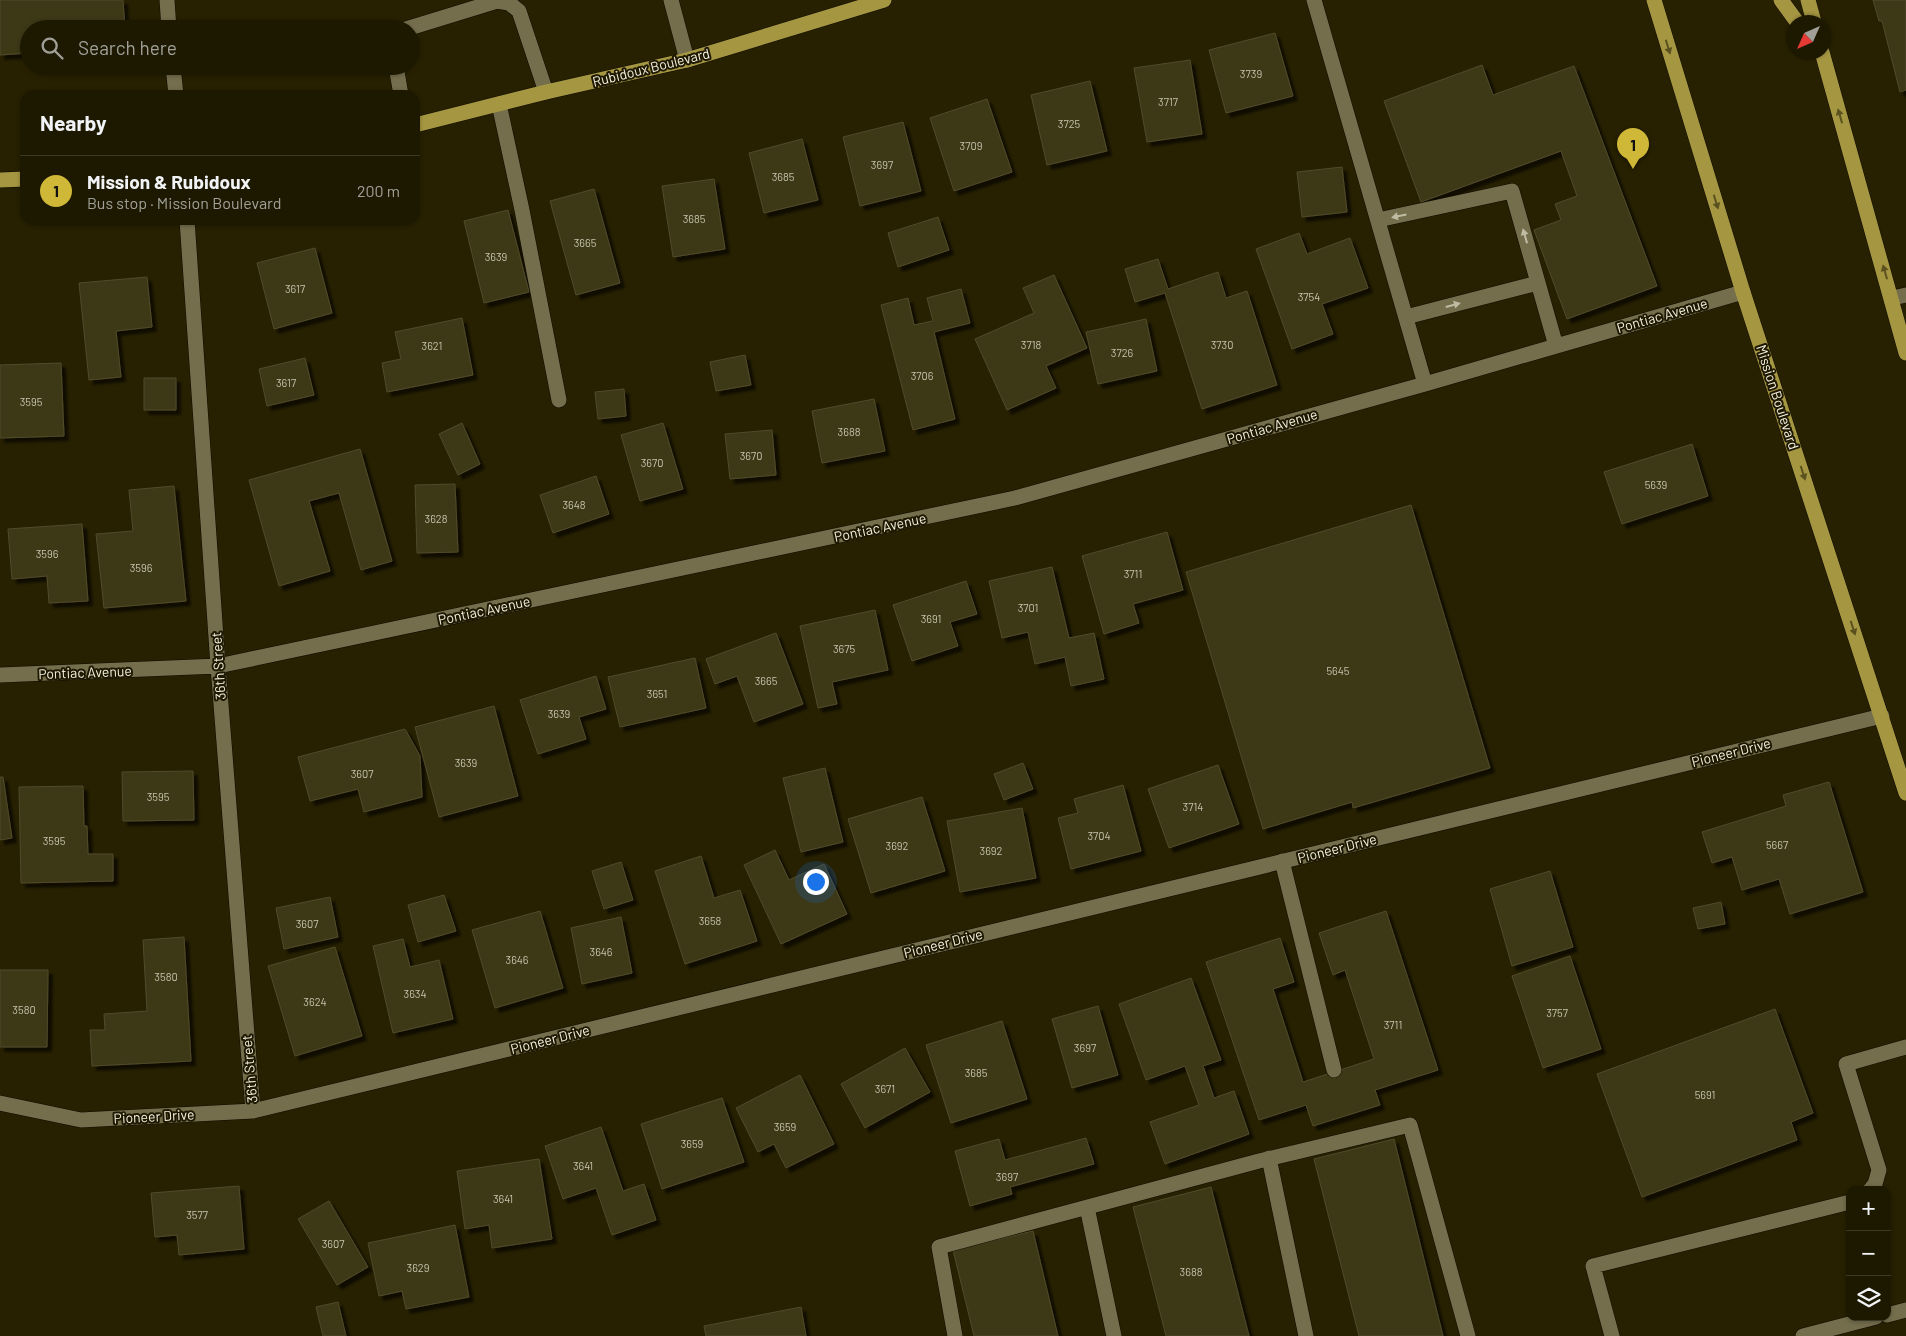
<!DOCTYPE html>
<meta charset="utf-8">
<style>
:root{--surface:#1d1901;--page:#25220b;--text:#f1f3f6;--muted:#a0a099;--line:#3b3823;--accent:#cfb837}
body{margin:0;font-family:Barlow,sans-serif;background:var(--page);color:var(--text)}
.controls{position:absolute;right:15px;bottom:15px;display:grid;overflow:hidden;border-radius:10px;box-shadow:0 1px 4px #0004}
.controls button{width:45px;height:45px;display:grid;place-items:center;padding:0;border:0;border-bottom:1px solid var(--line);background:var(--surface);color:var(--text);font:25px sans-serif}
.compass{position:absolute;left:1786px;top:15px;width:45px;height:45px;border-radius:50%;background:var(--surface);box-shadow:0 1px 4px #0004;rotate:225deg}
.you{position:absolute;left:815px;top:881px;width:18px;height:18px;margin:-12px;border:4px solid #fff;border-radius:50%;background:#1a73e8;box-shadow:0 0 0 8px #1a73e833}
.badge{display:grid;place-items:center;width:32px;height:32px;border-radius:50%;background:var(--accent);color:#111;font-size:16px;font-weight:700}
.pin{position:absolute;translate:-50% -41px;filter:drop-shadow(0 1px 2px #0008)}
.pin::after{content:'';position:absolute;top:26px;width:18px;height:15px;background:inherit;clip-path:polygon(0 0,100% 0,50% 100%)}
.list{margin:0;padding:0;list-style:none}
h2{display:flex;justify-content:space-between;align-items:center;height:65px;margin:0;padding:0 20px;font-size:21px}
h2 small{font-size:16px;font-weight:400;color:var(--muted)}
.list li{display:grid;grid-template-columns:32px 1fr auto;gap:15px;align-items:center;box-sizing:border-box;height:70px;padding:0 20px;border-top:1px solid var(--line)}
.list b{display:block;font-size:19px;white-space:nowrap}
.list p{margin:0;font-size:16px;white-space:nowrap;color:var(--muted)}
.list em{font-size:16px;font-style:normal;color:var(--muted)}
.icon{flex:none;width:28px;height:28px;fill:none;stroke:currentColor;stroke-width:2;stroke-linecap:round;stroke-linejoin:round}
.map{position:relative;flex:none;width:1906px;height:1336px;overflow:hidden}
.search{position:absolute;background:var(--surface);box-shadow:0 1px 4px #0004;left:20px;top:20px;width:400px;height:55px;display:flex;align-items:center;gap:12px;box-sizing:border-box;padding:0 18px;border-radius:28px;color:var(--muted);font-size:19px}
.panel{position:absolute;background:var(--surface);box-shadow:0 1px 4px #0004;left:20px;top:90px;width:400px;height:135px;border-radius:15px}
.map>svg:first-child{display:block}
.building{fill:#3d3717;stroke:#514b2b;filter:url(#shadow)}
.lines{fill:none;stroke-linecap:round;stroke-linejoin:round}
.minor-casing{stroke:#0f0b00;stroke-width:16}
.major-casing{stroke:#0f0b00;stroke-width:16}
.minor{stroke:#746e4d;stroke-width:15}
.major{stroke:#a59642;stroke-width:15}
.oneway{fill:#5b511e}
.oneway2{fill:#c0bca3}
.labels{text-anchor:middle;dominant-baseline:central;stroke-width:4;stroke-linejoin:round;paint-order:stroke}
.number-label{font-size:11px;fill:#c6c2ac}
.street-label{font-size:14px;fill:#f3f0dd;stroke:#1e1800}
</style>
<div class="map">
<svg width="1906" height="1336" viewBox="0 0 1906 1336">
<defs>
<filter id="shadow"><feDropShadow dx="4.5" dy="4.5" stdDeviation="1" flood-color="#0009"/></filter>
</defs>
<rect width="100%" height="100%" fill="#272101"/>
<path class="building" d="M 0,0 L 123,0 L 125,29 L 29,29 L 29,53 L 0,55 Z
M 1873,0 L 1906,0 L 1906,90 L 1900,92 L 1882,21 L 1879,21 Z
M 1275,33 L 1293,96 L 1226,113 L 1209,50 Z
M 1190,60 L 1202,134 L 1147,142 L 1134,68 Z
M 1482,65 L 1493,95 L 1574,66 L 1657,286 L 1567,319 L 1534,230 L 1561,220 L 1555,204 L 1577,196 L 1561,151 L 1421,202 L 1384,101 Z
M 1090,81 L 1107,151 L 1047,165 L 1031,95 Z
M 987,99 L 1012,172 L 954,191 L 930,118 Z
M 903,122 L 921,191 L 860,206 L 843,137 Z
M 802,139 L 818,200 L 764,213 L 749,153 Z
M 1342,167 L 1347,212 L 1302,217 L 1297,172 Z
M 714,179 L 725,249 L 673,257 L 662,186 Z
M 594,189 L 620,283 L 576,295 L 550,201 Z
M 508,210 L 529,292 L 484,303 L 464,221 Z
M 938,217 L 949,250 L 898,267 L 888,233 Z
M 1299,233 L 1307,254 L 1350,238 L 1368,288 L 1322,304 L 1333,334 L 1292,349 L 1256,249 Z
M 315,248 L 332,313 L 274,329 L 257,263 Z
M 1158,259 L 1168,289 L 1218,272 L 1226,298 L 1247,291 L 1277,385 L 1202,409 L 1165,293 L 1135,302 L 1125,269 Z
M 1054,275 L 1087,348 L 1046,366 L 1056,388 L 1007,410 L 975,339 L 1034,313 L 1023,288 Z
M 147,277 L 152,327 L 116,331 L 121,377 L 89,380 L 79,283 Z
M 961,289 L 970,323 L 934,332 L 955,419 L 913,430 L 881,305 L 908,298 L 914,325 L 933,321 L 927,298 Z
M 462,318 L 473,375 L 387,392 L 382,363 L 401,359 L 395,332 Z
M 1146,319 L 1157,371 L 1098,384 L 1086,332 Z
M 745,355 L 751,385 L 716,391 L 710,362 Z
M 305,358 L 314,395 L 267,406 L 259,369 Z
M 61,363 L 64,436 L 0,438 L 0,365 Z
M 144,378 L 176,378 L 176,410 L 144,410 Z
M 624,389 L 626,416 L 598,419 L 595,392 Z
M 874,399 L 885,451 L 822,463 L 812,411 Z
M 462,423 L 480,464 L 458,475 L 439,434 Z
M 663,423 L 683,489 L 640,501 L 621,435 Z
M 772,430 L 776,475 L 730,479 L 725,434 Z
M 1692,444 L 1708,496 L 1622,524 L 1604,472 Z
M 360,449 L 392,561 L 361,570 L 339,493 L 309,501 L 330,571 L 279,586 L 249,480 Z
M 596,476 L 609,514 L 553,533 L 540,495 Z
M 455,484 L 458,552 L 417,553 L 415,485 Z
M 174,486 L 186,601 L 104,608 L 96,534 L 133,531 L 129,490 Z
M 1411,505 L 1490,768 L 1353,808 L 1352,802 L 1263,829 L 1186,572 Z
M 82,524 L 88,601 L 49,603 L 47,576 L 12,579 L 8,529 Z
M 1167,532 L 1183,590 L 1133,604 L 1139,623 L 1104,634 L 1082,556 Z
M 1052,567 L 1069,638 L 1094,633 L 1104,679 L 1071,686 L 1065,657 L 1035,664 L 1028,632 L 1002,638 L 989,581 Z
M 966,581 L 977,614 L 950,622 L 958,646 L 912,661 L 893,605 Z
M 875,610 L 888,670 L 832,682 L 837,704 L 818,708 L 800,626 Z
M 776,633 L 803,704 L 754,722 L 737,676 L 715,684 L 706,659 Z
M 695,658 L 706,708 L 620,727 L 608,677 Z
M 596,676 L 606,709 L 579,717 L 586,739 L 538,754 L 520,700 Z
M 494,706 L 518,796 L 439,817 L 415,727 Z
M 405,729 L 420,756 L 422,797 L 364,812 L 358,789 L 310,801 L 298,757 Z
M 1023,763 L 1033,789 L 1004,800 L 994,774 Z
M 1218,765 L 1239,824 L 1169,848 L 1148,789 Z
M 825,768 L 843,842 L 801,852 L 783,778 Z
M 193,771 L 194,820 L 123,821 L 122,772 Z
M 0,777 L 3,777 L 12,838 L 0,840 Z
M 1829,782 L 1863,892 L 1790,914 L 1779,879 L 1742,890 L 1732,857 L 1712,863 L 1702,832 L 1786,806 L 1783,795 Z
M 1123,785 L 1141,851 L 1071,869 L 1058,818 L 1078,813 L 1074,799 Z
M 83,786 L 84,826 L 87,826 L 88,854 L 113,854 L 113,881 L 21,883 L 19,787 Z
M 922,797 L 945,871 L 871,893 L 848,819 Z
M 1022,808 L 1036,878 L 960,892 L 947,821 Z
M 775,850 L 789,880 L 824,864 L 847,914 L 781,944 L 744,865 Z
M 701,856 L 714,898 L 740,890 L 757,941 L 685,964 L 655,871 Z
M 621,862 L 633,900 L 604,909 L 592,871 Z
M 1550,871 L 1573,947 L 1512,966 L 1490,889 Z
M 444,895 L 456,931 L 418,942 L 408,905 Z
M 330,897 L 338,937 L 284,949 L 276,908 Z
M 1721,902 L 1725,924 L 1698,929 L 1693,908 Z
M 540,911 L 563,988 L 495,1008 L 472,930 Z
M 1386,911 L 1438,1070 L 1375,1090 L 1380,1105 L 1313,1126 L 1306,1105 L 1259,1120 L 1206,962 L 1280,938 L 1294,982 L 1273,989 L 1303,1082 L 1374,1059 L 1345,970 L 1333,975 L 1319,933 Z
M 621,917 L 632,973 L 582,984 L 571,928 Z
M 184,937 L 191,1061 L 92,1066 L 90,1030 L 105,1030 L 104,1014 L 147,1011 L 143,940 Z
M 403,939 L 410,967 L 439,960 L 453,1019 L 393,1033 L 373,946 Z
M 335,947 L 362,1036 L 295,1056 L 268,966 Z
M 1570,956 L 1601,1049 L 1543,1068 L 1512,976 Z
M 0,970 L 48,970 L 47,1047 L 0,1047 Z
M 1191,978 L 1221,1060 L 1203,1066 L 1214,1098 L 1234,1091 L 1249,1134 L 1165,1164 L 1150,1122 L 1199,1105 L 1185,1066 L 1146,1080 L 1119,1004 Z
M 1098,1006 L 1118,1075 L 1072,1088 L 1052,1019 Z
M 1775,1009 L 1813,1113 L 1791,1122 L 1797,1140 L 1642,1197 L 1597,1074 Z
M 1002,1021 L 1027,1099 L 951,1123 L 926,1045 Z
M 905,1048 L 930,1092 L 865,1128 L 841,1084 Z
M 800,1075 L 834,1144 L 786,1168 L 774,1144 L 758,1152 L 736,1108 Z
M 722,1098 L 744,1162 L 662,1189 L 641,1124 Z
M 601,1127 L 623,1191 L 644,1184 L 656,1220 L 612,1235 L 596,1188 L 563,1199 L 545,1146 Z
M 1086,1138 L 1094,1164 L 1010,1187 L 1012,1194 L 970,1206 L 955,1151 L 999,1139 L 1005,1160 Z
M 1394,1139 L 1443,1336 L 1359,1336 L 1314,1159 Z
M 539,1159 L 552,1239 L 492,1248 L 489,1225 L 465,1229 L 457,1171 Z
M 239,1186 L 244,1249 L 179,1255 L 177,1235 L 155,1237 L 151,1193 Z
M 1211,1187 L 1249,1336 L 1166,1336 L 1133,1207 Z
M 329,1201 L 368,1267 L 337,1285 L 298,1219 Z
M 455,1225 L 469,1297 L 406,1309 L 402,1291 L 379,1296 L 368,1243 Z
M 1033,1231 L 1058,1336 L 974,1336 L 953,1250 Z
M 338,1302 L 346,1336 L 323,1336 L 316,1307 Z
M 801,1307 L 806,1336 L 706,1336 L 704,1326 Z"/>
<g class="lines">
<defs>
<path id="minor" d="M 167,0 L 169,29
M 671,0 L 687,60
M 1314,0 L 1425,384
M 406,29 L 497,1 L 509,3 L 519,11 L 546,92
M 173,66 L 176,95
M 396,66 L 401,95
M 499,104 L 522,210 L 559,400
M 187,220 L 218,666 L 253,1111
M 1378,220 L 1512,191 L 1556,346
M 1892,298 L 1906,295
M 1406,317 L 1538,283
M 0,675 L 218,666 L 1015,498 L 1425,384 L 1743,292
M 1282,861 L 1334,1070
M 0,1103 L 81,1120 L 253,1111 L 1882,716
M 1269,1158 L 1306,1336
M 1870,1190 L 1875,1184 L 1879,1170 L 1846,1064 L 1906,1047
M 1087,1207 L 1114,1336
M 1887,1315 L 1906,1310
M 955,1336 L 939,1247 L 1259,1161 L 1410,1125 L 1468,1336
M 1612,1336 L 1593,1266 L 1850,1202
M 1803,1336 L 1876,1317"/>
<path id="major" d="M 1654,0 L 1743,292 L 1906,793
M 1781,0 L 1797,22
M 1808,0 L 1814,22
M 1822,52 L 1906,353
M 415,125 L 546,92 L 687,60 L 884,0
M 0,180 L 25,179"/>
</defs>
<use href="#minor" class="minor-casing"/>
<use href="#major" class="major-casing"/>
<use href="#minor" class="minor"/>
<use href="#major" class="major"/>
</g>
<defs><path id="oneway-solid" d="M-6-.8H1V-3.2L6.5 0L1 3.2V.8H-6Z" transform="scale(1.25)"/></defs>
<g class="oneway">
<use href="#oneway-solid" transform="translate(1668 47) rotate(73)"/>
<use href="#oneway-solid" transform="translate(1840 116) rotate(-106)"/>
<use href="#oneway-solid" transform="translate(1716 202) rotate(73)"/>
<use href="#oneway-solid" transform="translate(1885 272) rotate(-106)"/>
<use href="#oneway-solid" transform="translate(1803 473) rotate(72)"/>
<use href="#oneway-solid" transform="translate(1853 628) rotate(72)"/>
</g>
<g class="oneway2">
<use href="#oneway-solid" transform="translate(1399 216) rotate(168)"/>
<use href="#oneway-solid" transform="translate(1525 236) rotate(-106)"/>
<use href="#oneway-solid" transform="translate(1453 305) rotate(-15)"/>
</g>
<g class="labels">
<g class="number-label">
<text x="1251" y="73">3739</text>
<text x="1168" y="101">3717</text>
<text x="1069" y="123">3725</text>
<text x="971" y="145">3709</text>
<text x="882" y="164">3697</text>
<text x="783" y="176">3685</text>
<text x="694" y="218">3685</text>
<text x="585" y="242">3665</text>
<text x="496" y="256">3639</text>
<text x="295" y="288">3617</text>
<text x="1309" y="296">3754</text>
<text x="1031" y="344">3718</text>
<text x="1222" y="344">3730</text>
<text x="432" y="345">3621</text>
<text x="1122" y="352">3726</text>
<text x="922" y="375">3706</text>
<text x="286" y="382">3617</text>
<text x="31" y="401">3595</text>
<text x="849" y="431">3688</text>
<text x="751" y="455">3670</text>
<text x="652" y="462">3670</text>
<text x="1656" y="484">5639</text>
<text x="574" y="504">3648</text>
<text x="436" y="518">3628</text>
<text x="47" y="553">3596</text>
<text x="141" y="567">3596</text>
<text x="1133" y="573">3711</text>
<text x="1028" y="607">3701</text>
<text x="931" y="618">3691</text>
<text x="844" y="648">3675</text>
<text x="1338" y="670">5645</text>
<text x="766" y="680">3665</text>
<text x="657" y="693">3651</text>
<text x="559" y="713">3639</text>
<text x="466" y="762">3639</text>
<text x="362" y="773">3607</text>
<text x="158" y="796">3595</text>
<text x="1193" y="806">3714</text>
<text x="1099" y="835">3704</text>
<text x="54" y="840">3595</text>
<text x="1777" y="844">5667</text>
<text x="897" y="845">3692</text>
<text x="991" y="850">3692</text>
<text x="710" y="920">3658</text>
<text x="307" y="923">3607</text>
<text x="601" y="951">3646</text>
<text x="517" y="959">3646</text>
<text x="166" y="976">3580</text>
<text x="415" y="993">3634</text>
<text x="315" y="1001">3624</text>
<text x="24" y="1009">3580</text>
<text x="1557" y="1012">3757</text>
<text x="1393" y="1024">3711</text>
<text x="1085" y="1047">3697</text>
<text x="976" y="1072">3685</text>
<text x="885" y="1088">3671</text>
<text x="1705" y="1094">5691</text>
<text x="785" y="1126">3659</text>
<text x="692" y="1143">3659</text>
<text x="583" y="1165">3641</text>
<text x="1007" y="1176">3697</text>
<text x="503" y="1198">3641</text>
<text x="197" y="1214">3577</text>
<text x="333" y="1243">3607</text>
<text x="418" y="1267">3629</text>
<text x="1191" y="1271">3688</text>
</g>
<g class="street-label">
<text transform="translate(651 67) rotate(-14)">Rubidoux Boulevard</text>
<text transform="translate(1662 315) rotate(-16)">Pontiac Avenue</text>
<text transform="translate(1778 397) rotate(72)">Mission Boulevard</text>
<text transform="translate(1272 426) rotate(-16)">Pontiac Avenue</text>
<text transform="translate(880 527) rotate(-12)">Pontiac Avenue</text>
<text transform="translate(484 610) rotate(-12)">Pontiac Avenue</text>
<text transform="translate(218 666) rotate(-94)">36th Street</text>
<text transform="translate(85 672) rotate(-2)">Pontiac Avenue</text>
<text transform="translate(1731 752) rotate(-14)">Pioneer Drive</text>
<text transform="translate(1337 848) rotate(-14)">Pioneer Drive</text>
<text transform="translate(943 943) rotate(-14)">Pioneer Drive</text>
<text transform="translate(550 1039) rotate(-14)">Pioneer Drive</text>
<text transform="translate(249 1069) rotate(-95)">36th Street</text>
<text transform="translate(154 1116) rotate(-3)">Pioneer Drive</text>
</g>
</g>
</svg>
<div class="controls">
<button>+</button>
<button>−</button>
<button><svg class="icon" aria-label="layers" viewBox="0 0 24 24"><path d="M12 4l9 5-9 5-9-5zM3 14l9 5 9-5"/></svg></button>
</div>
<svg class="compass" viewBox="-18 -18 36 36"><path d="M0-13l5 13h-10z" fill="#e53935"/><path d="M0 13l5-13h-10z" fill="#a0a099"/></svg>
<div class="you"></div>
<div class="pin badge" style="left:1633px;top:169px">1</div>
<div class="search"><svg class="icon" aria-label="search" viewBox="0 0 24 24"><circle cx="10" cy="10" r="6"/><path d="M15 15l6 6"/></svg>Search here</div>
<section class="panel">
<h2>Nearby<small></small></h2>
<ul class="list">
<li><span class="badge">1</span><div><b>Mission &amp; Rubidoux</b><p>Bus stop · Mission Boulevard</p></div><em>200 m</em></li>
</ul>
</section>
</div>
